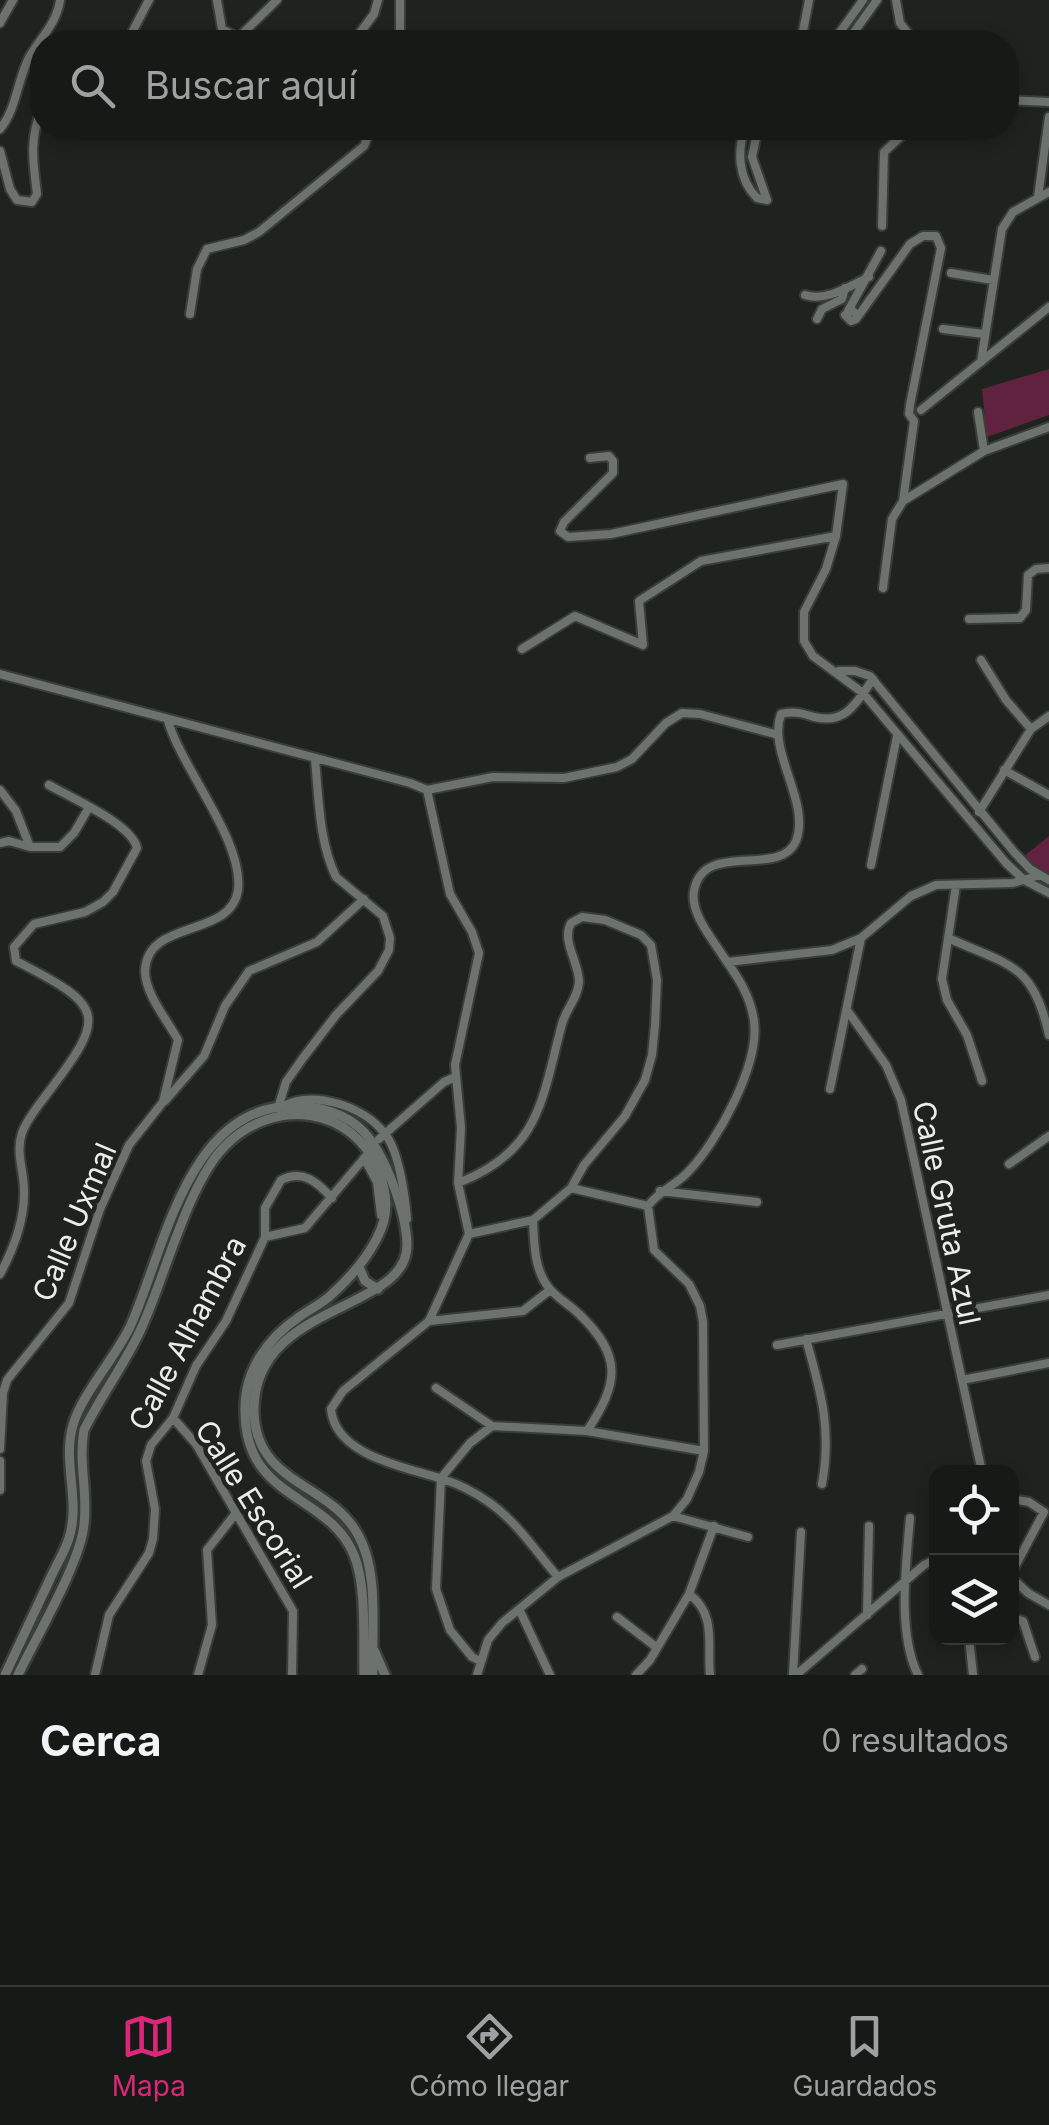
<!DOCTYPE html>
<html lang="es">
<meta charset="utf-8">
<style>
:root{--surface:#161a16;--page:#1f231f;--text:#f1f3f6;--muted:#9ea1a1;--line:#353835;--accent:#db2777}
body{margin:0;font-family:Inter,sans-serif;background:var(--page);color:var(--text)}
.controls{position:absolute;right:30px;bottom:30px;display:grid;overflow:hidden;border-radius:20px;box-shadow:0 5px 15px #0003}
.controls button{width:90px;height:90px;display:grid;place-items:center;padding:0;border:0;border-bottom:2px solid var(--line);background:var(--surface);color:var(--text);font:50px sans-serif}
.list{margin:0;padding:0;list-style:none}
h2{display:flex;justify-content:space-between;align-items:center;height:130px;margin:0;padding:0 40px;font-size:42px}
h2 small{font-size:32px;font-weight:400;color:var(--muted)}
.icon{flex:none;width:55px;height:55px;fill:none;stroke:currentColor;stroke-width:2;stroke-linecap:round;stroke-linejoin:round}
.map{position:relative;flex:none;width:1049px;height:1675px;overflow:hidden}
.search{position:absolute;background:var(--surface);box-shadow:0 5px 15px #0003;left:30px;right:30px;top:30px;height:110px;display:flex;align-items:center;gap:25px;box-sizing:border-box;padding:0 35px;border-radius:40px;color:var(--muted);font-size:38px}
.sheet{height:310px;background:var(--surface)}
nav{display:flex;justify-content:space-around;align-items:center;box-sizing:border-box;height:140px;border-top:2px solid var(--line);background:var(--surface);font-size:28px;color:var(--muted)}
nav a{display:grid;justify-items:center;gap:5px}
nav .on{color:var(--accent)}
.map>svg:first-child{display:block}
.park{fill:#60223f}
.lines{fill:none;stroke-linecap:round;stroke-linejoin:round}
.minor-casing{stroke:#3a3e3a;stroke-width:12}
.tertiary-casing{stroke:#3a3e3a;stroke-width:14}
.minor{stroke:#6c726c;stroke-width:8}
.tertiary{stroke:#6c726c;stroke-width:9}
.labels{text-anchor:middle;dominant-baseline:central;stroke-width:9;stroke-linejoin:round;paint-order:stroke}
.street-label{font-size:30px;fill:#eaedea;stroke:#1e231e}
</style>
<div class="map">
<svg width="1049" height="1675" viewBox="0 0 1049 1675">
<rect width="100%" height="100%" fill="#1e231e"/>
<path class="park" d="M 1049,369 L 1049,415 L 987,437 L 982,389 Z
M 1049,836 L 1049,876 L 1023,857 Z"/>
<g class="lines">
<defs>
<path id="minor" d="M 217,0 L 222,29 L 246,42
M 896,0 L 900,23 L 915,42
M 0,23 L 13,0
M 239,37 L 277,0
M 127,42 L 149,0
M 353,42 L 374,14 L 378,0
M 400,42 L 400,0
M 801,42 L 809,0
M 833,42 L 863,0
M 847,42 L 877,0
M 1006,67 L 1007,65
M 1006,100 L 1049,102
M 250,128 L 261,133 L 267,128
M 745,128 C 737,151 738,179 757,198 L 767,200
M 758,128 L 752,157 L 767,200
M 0,129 C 17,109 17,79 30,56 C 41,37 57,23 60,0
M 0,151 L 10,189 L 17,200 L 32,202 L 37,194 C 33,162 29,139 42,108
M 1038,197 L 1049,117
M 882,226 L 884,152 L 910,128
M 951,273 L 993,280
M 805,295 C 826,302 850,286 869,277
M 848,311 L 881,251
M 190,314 L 197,269 L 207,249 L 244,240 L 259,232 L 364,146 L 371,128
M 857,315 L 852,310 L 845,315 L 851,321 L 856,319 L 910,244 L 923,236 L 936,236 L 941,248 L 910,405 L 909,414 L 914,421 L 903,501 L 892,519 L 883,588
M 817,319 L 822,309 L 842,299 L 845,288
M 943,329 L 984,334
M 981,362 L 1002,229 L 1013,212 L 1049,192
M 921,410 L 1049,307
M 978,412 L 984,451
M 590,458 L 609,456 L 613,461 L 613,473 L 564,522 L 560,531 L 568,537 L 611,534 L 843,484 L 836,536 L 826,569 L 804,612 L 804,641 L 813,656 L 863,693 L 1006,863 L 1024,880 L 1049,893
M 903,501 L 984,451 L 1049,427
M 969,619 L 1020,618 L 1026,610 L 1028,575 L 1036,569 L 1049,568
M 522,649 L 575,616 L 643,645 L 639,601 L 701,561 L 836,536
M 981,660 L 1006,700 L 1031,729
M 839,671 L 855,671 L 870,676 L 1014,852 L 1030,869 L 1049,880
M 0,674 L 410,783 L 427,790 L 493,777 L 564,778 L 617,767 L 632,759 L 666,723 L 682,713 L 700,714 L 775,734
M 1004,770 L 1049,795
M 0,790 L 16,811 L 30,847 L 60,847 L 74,833 L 88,809
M 427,790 L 450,894 L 472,932 L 479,953 L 455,1065 L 461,1128 L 458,1183 L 469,1234
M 979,812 L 1031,729 L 1049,716
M 0,843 L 9,841 L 30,847
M 871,865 L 897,736
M 956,885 L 942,979 L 947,1000 L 967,1035 L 982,1081
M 948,938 C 1010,966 1033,963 1049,1035
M 728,962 L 832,950 L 861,938 L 911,896 L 936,885 L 1013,883 L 1040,875
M 847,1010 L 886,1065 L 901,1100 L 962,1380 L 1049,1363
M 830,1089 L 861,938
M 165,1101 L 204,1056 L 225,1006 L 249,971 L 317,942 L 364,899
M 283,1106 C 314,1090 364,1106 385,1134 C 399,1151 405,1196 407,1219
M 278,1108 L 286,1082 L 303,1058 L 336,1015 L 378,971 L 389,950 L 390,938 L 383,916 L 336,877 C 319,842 319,799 315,760
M 379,1139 L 444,1082 L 455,1077
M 364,1158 L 377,1182 L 381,1215
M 1009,1164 L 1049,1136
M 458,1183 C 541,1151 542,1098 562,1024 C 566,1009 578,998 579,982 C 579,962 561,941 571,923 L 582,917 L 605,920 L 641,935 L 651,945 L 657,980 L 655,1025 L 652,1055 L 645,1080 L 625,1116 L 584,1165 L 571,1188 L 533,1220 L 469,1234 L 429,1321 L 343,1391 L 331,1409 C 335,1456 406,1467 442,1479 C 459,1484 476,1493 490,1503 C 517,1522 537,1553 558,1577
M 571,1188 L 648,1206
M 660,1191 L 757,1202
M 533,1220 C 534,1242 534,1270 549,1288 C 557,1298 570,1305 579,1314 C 623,1356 619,1383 587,1431
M 265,1237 L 305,1228 L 366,1156
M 0,1274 C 13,1250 24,1222 24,1194 C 25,1173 15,1153 22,1133 C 27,1119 38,1106 47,1094 C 107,1015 106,1007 16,961 L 14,947 L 34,924 L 85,912 L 103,902 L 113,892 L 137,848 C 132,824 71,798 49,785
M 429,1321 L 523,1311 L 550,1290
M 806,1339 C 821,1392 832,1429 822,1484
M 777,1345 L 1049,1295
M 962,1380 L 982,1472
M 436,1388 L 492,1426
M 173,1418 L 196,1444 L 293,1611 L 292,1675
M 0,1449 L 3,1393 L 7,1380 L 69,1303 L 100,1209 L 129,1145 L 163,1102 L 178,1040 C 168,1021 145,994 145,971 C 147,918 231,939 238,890 C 244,841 182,769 168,721
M 0,1461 L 0,1490
M 1012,1499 L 1029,1502 L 1044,1512 L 1012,1572
M 673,1516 L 748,1537
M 910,1518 C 906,1565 897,1632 918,1675
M 1012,1578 L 1028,1593 L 1049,1605
M 689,1594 C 717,1614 707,1646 710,1675
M 519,1609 L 550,1675
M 867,1615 L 869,1526
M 617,1617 L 656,1647
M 1012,1618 L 1023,1621 L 1035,1657
M 969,1638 L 973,1675
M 480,1661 L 472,1657 L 450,1630 L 436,1589 L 441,1478 L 470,1443 L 492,1426 L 587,1431 L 704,1451
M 95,1675 L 109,1615 L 149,1553 L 153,1539 L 155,1509 L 146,1461 L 151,1445 L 173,1418 L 196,1366 L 226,1321 L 265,1237 L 265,1208 L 281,1180 C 303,1169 317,1182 332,1198
M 198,1675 L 212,1625 L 207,1550 L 236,1513
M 477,1675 L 488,1640 L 502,1623 L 558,1577 L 673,1516 L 687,1499 L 699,1472 L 704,1451 L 703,1322 L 700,1306 L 689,1284 L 654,1250 L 648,1206 C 659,1191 676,1185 688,1172 C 718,1141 760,1064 754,1021 C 750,993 736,975 721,953 C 710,936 690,912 694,891 C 703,839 780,879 796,841 C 811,802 767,752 781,714 C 793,711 802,713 814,717 C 846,725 857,702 873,679
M 636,1675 L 650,1660 L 689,1594 L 714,1526
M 793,1675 L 801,1532
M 796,1675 L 924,1565 L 936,1559
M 855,1675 L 862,1669"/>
<path id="tertiary" d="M 359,1267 L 365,1281 L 378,1289
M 374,1650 L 385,1675
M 5,1675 C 20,1643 35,1611 50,1579 C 56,1565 65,1552 69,1538 C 81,1501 62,1462 73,1425 C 82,1394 115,1358 130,1327 C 165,1250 187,1105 295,1106 C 320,1106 347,1114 364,1132 C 386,1156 406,1212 407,1244 C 409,1313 253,1301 254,1411 C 255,1484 328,1482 357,1533 C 380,1572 371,1631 373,1675
M 18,1675 C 36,1637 81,1562 84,1524 C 88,1493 78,1461 84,1430 C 101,1396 124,1365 140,1331 C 164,1281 187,1184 225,1146 C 273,1097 353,1105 379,1172 C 388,1196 389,1215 377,1238 C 366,1260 349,1279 330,1296 C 321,1304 309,1310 299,1317 C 267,1339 244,1371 245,1411 C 245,1501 328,1492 354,1555 C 367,1586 363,1640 364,1675"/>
</defs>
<use href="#minor" class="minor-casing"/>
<use href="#tertiary" class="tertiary-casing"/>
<use href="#minor" class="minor"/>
<use href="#tertiary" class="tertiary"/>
</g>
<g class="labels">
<g class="street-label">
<text transform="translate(947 1213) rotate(78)">Calle Gruta Azul</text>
<text transform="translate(74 1222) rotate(-67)">Calle Uxmal</text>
<text transform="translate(187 1333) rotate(-62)">Calle Alhambra</text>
<text transform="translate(254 1504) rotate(58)">Calle Escorial</text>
</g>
</g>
</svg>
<div class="controls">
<button><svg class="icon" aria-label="locate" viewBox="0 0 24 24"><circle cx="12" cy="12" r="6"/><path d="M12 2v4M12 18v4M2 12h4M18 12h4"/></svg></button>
<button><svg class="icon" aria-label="layers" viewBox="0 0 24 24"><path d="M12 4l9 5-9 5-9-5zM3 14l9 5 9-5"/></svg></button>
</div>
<div class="search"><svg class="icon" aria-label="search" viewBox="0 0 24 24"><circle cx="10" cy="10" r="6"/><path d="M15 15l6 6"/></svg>Buscar aquí</div>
</div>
<section class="sheet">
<h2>Cerca<small>0 resultados</small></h2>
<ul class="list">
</ul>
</section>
<nav>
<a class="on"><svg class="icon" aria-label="map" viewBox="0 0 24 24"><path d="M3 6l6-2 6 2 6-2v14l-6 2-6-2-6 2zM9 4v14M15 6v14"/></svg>Mapa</a>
<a><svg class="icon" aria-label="directions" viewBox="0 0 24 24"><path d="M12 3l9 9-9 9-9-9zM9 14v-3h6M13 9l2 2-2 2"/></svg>Cómo llegar</a>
<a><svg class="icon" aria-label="saved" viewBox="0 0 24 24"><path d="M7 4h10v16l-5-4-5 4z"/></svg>Guardados</a>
</nav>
